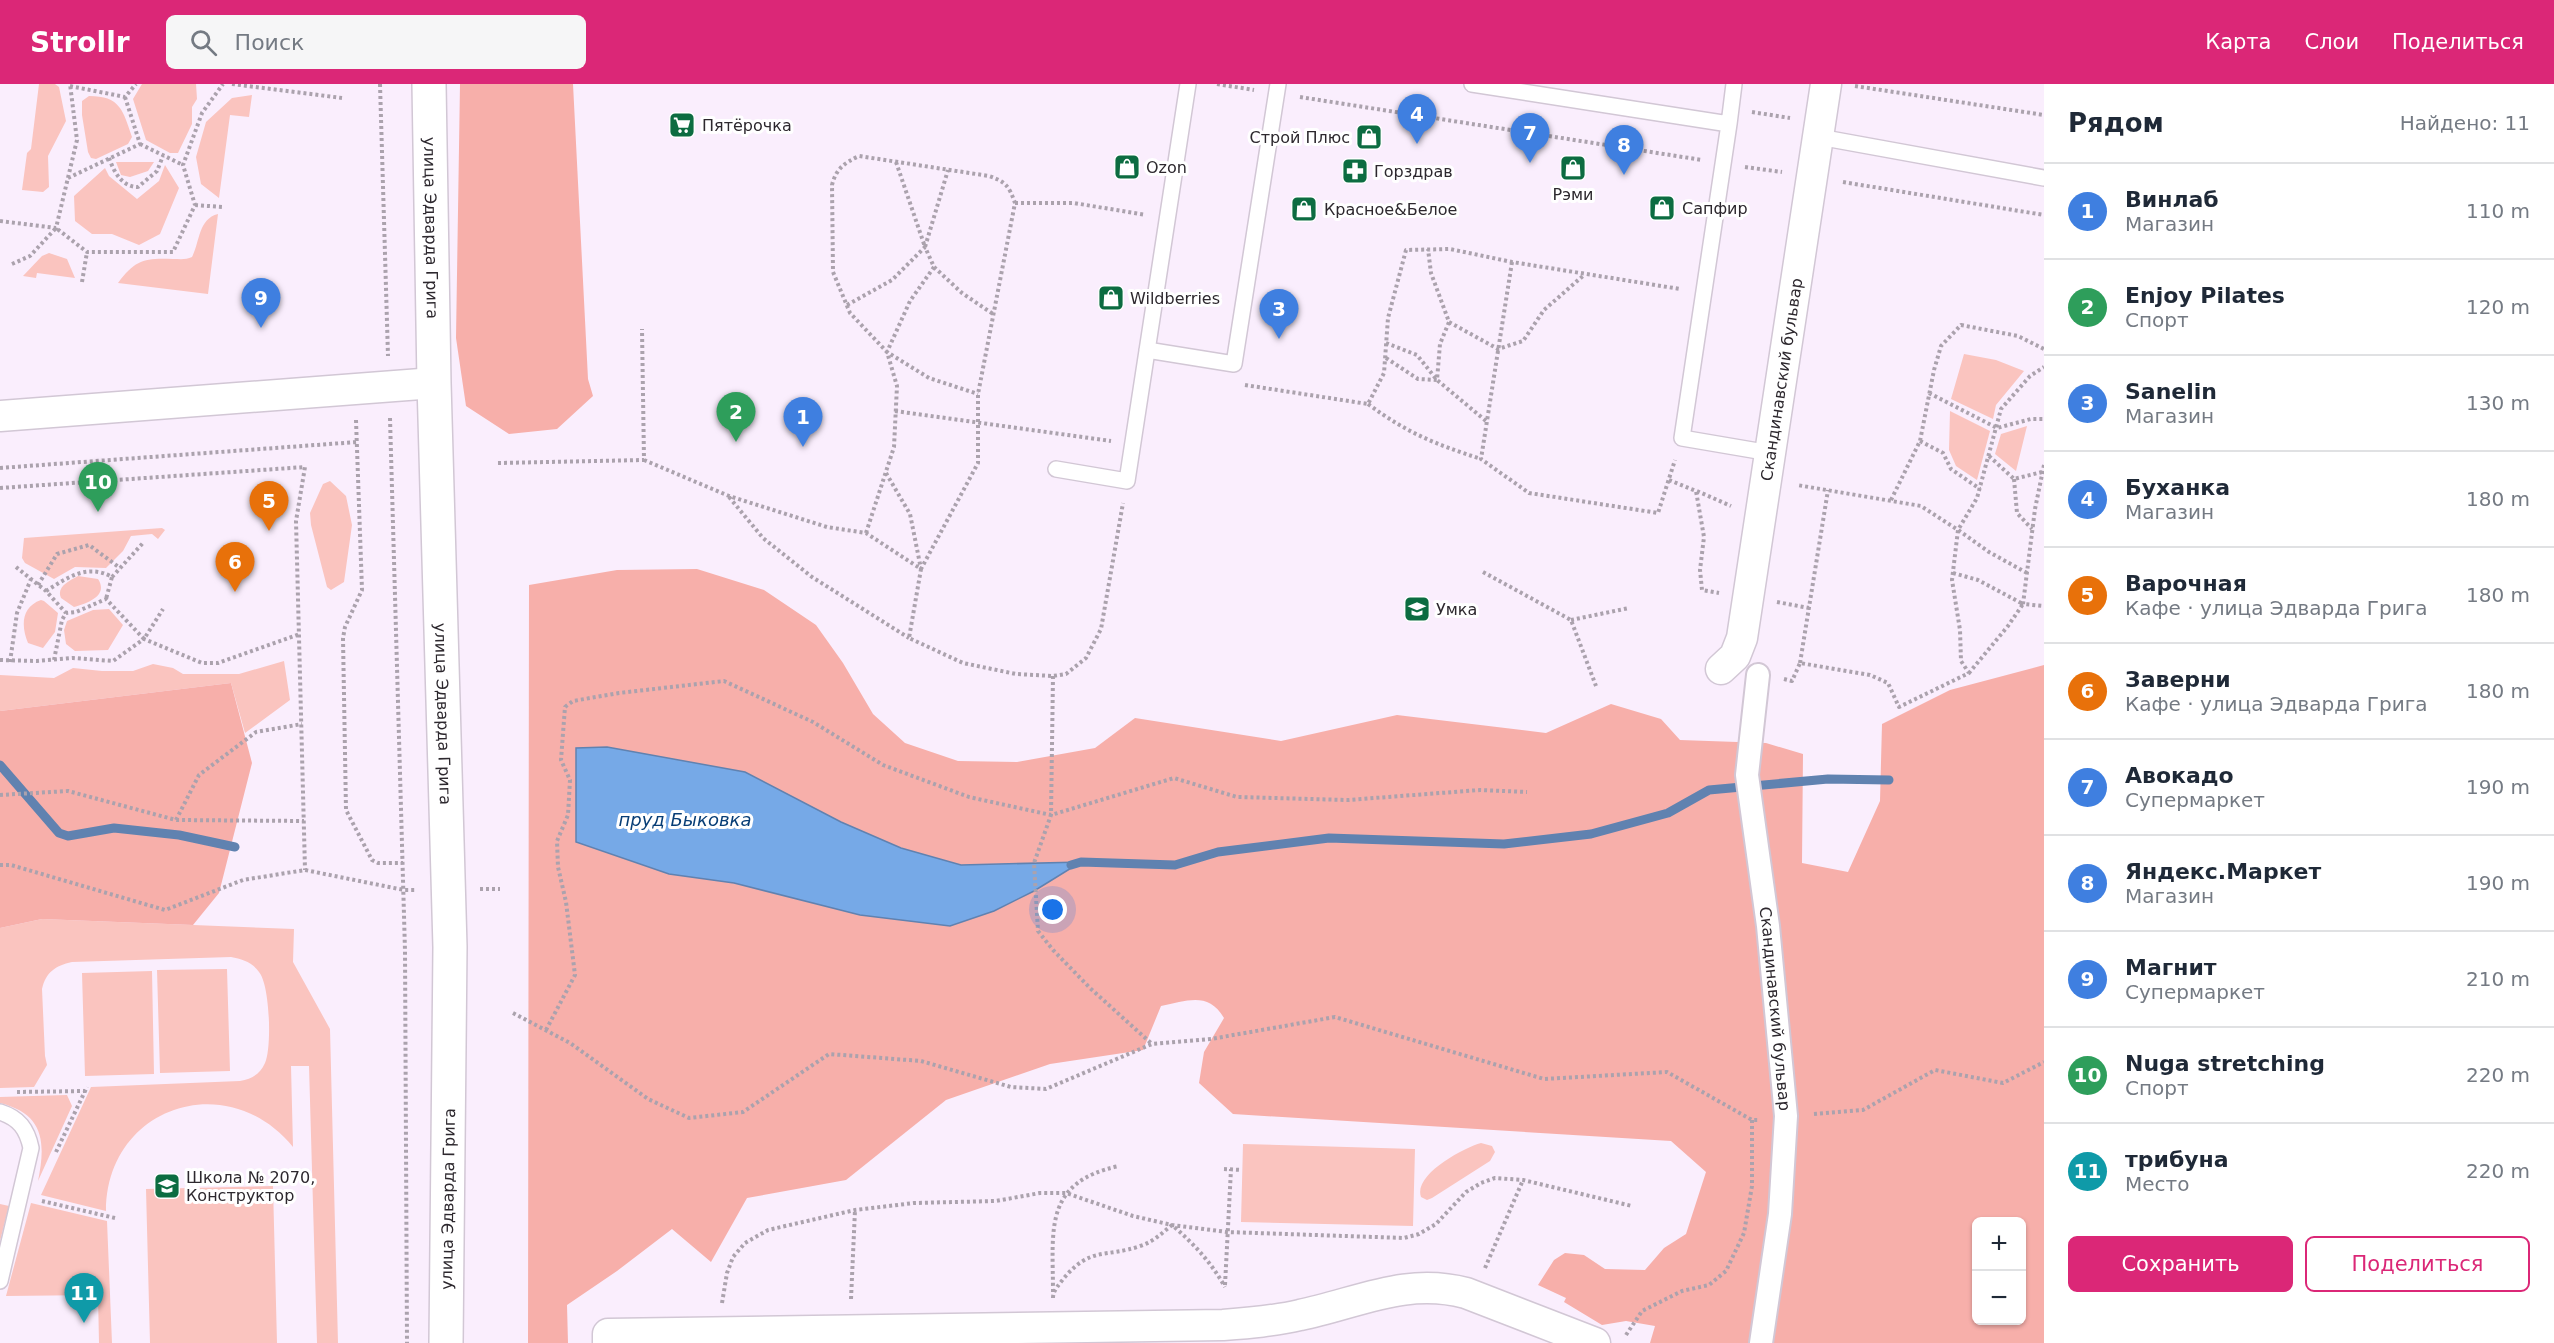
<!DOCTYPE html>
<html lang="ru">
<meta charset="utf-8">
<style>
:root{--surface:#fff;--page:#f6f6f7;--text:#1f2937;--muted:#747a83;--line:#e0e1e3;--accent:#db2777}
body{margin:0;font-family:"DejaVu Sans",sans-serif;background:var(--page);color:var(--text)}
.controls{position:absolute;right:18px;bottom:18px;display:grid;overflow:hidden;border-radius:9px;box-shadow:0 2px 4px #0004}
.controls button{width:54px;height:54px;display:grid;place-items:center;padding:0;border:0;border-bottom:2px solid var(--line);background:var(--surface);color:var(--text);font:30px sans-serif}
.you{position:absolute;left:1053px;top:826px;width:21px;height:21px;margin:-15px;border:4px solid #fff;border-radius:50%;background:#1a73e8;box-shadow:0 0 0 9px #1a73e833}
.badge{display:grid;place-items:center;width:39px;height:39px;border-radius:50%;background:var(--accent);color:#fff;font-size:20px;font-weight:700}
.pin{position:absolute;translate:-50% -50px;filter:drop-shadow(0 2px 3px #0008)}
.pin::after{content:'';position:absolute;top:32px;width:21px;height:18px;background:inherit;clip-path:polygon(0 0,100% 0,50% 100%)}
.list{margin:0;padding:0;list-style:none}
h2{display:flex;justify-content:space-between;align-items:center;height:78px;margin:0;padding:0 24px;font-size:26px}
h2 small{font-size:20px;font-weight:400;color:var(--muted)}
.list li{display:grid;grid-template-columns:39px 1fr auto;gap:18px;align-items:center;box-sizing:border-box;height:96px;padding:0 24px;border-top:2px solid var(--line)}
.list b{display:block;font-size:22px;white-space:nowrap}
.list p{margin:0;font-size:20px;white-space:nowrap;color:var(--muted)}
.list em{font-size:20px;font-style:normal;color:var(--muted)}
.actions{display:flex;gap:12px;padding:18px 24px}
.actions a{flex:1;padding:14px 0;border:2px solid var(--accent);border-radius:9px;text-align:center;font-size:21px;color:var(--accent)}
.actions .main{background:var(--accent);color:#fff}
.icon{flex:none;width:33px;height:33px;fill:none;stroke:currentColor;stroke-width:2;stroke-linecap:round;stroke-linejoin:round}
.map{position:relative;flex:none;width:2044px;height:1259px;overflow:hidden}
header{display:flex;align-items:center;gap:36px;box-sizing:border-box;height:84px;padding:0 30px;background:var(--accent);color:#fff}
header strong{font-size:28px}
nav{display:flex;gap:33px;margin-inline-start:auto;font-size:21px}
.search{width:420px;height:54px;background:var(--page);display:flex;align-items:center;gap:15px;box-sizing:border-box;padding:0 21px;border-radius:9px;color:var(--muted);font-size:22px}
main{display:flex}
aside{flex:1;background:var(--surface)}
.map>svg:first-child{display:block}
.green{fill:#fac4bf}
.forest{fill:#f7afaa;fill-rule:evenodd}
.water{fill:#76a9e7;stroke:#6082b0;stroke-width:1.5}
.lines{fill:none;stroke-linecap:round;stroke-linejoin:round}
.stream{stroke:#6082b0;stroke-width:9}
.service-casing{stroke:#d2c7d5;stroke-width:18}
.pedestrian-casing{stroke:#d2c7d5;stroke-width:26}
.minor-casing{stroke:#d2c7d5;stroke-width:33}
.tertiary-casing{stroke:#d2c7d5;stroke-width:36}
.path{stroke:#aba2ad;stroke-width:4;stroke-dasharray:3 3;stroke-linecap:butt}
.service{stroke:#fff;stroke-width:15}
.pedestrian{stroke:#fff;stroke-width:22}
.minor{stroke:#fff;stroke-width:30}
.tertiary{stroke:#fff;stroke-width:33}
.labels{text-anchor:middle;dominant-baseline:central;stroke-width:6;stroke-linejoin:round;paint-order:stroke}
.poi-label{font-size:16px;fill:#2d282e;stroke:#fff;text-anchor:start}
.street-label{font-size:16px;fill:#2d282e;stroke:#fff}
.water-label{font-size:18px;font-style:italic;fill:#083e76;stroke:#fff}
</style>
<header>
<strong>Strollr</strong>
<div class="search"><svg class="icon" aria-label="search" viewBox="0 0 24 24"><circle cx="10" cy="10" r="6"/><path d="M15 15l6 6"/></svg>Поиск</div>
<nav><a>Карта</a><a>Слои</a><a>Поделиться</a></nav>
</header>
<main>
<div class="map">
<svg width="2044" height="1259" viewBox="0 0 2044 1259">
<rect width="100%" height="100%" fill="#faeefd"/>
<path class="green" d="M 39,0 L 55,0 L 59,3 L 66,37 L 48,72 L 49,103 L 43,108 L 22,106 L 27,69 L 31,65 Z
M 142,0 L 196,0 L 197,15 L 192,23 L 192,40 L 178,69 L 170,69 L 146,56 L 133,15 Z
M 252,11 L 249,33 L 230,31 L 219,114 L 201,100 L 196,73 L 206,38 L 232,14 Z
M 89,12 C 120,12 123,26 132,53 L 128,60 L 96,75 L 91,74 L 88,68 L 82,31 L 82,17 Z
M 116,78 L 154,78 L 148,87 L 130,93 L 121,91 Z
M 165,81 L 179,104 L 160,150 L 139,161 L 112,150 L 92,150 L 75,137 L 74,112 L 105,84 L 109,92 L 137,115 L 159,97 Z
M 218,130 L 208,210 L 118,199 C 136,175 145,174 173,175 C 180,175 186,176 192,173 C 200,158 198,135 218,130 Z
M 49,169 L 67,175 L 75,194 L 37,189 L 36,194 L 23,192 L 42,172 Z
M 1964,270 L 1996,276 L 2024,287 L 1996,321 L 1993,335 L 1951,315 Z
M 1950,327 L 1990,347 L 1977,396 L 1956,382 L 1949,366 Z
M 2027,342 L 2016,387 L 1995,370 L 2001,350 Z
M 330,397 L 346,412 L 352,441 L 344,498 L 331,506 L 327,503 L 311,441 L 310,429 L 323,400 Z
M 162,444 L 165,446 L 158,455 L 152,450 L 131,452 L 123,467 L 106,484 L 75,483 L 54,495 L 25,479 L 22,474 L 24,454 Z
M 78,492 L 98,495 C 109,512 87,519 74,523 L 61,514 C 56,503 69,497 78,492 Z
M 41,516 L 44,517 L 58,529 L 55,548 L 43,564 L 28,559 C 21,542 21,523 41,516 Z
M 109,525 L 123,541 L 108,566 L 75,567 L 66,560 L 64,546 L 67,537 L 93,526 Z
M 284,577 L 290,616 L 245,649 L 231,599 L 0,627 L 0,591 L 54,594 L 73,584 L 102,587 L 133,587 L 153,580 L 173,584 L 183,590 L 239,590 Z
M 42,835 L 294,845 L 293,878 L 330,945 L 338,1259 L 317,1259 L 309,982 L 291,982 L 293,1063 C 227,982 106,1023 106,1127 L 41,1111 L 91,1003 L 240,997 C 252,995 260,990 265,979 C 272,964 270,901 259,888 C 252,878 242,875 231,873 L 72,878 C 55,882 46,888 42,905 L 45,972 L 47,981 L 34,1003 L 0,1004 L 0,844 Z
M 227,885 L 230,987 L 160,989 L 157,886 Z
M 152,887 L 154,990 L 85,992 L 82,889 Z
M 67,1011 L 72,1022 L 38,1097 C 46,1058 44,1030 0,1019 L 0,1013 Z
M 1481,1059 L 1492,1062 L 1495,1068 L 1490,1077 L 1432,1114 L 1427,1116 L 1421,1113 C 1413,1091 1463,1064 1481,1059 Z
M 1243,1060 L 1415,1065 L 1413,1142 L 1241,1138 Z
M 273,1102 L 277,1259 L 150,1259 L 146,1105 Z
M 31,1119 L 107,1137 L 112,1259 L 99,1259 L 98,1211 L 6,1212 Z
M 0,1120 L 9,1122 L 0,1157 Z"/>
<path class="forest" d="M 460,0 L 573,0 L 588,295 L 593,312 L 557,345 L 509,350 L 466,322 L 456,254 Z
M 697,485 L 764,506 L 816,541 L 843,579 L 873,630 L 905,659 L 958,677 L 1017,678 L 1095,664 L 1135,634 L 1281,657 L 1397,631 L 1546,649 L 1611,620 L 1661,635 L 1680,656 L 1766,659 L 1803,670 L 1802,779 L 1848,788 L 1880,717 L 1882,640 L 1950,606 L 2044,581 L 2044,1259 L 1650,1259 L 1655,1242 L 1626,1237 L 1602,1241 L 1564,1218 L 1566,1214 L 1538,1201 L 1554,1176 L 1565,1169 L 1584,1171 L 1605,1185 L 1645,1186 L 1664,1164 L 1686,1150 L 1706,1088 L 1671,1057 L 1233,1030 L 1199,999 L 1204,968 L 1224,934 C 1208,907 1187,917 1161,922 L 1143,966 L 1050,980 L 946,1016 L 846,1096 L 747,1114 L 711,1178 L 672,1145 L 617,1187 L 567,1221 L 568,1259 L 528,1259 L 529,501 L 617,486 ZM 1976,1138 L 2022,1138 L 2022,1236 L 1976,1236 Z
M 231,599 L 252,679 L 219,809 L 193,841 L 42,835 L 0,844 L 0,627 Z"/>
<path class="water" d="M 607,663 L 745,688 L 841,738 L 901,764 L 961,781 L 1081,778 L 1034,807 L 994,827 L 950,842 L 860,831 L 734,799 L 669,790 L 576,758 L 576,664 Z"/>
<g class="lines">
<path class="stream" d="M 0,681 L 59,749 L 68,752 L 114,744 L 179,751 L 235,763
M 1071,781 L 1081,778 L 1175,781 L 1218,768 L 1329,754 L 1504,760 L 1591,750 L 1668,729 L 1709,706 L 1828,695 L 1889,696"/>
<defs>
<path id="service" d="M 1472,0 L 1729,40 L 1682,354 L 1770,369
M 1729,40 L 1734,0
M 1819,53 L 2044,94
M 1147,266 L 1234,280 L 1278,0
M 1056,385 L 1127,397 L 1188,0
M 0,1028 C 19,1034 27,1045 31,1064 L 0,1197"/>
<g id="pedestrian">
<path id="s1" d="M 1758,591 L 1747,691 L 1768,842 L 1786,1032 L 1780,1130 L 1761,1259"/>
</g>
<g id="minor">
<path d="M 0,332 L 434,299"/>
<path id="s2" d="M 1721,585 L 1735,572 L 1742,554 L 1826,0"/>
<path d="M 608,1259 L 608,1250 L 1223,1241 C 1249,1239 1275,1237 1300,1231 C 1358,1219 1406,1193 1466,1209 L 1595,1259"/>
</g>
<g id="tertiary">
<path id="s3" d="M 429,0 L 434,299 L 450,863 L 446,1259"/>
</g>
</defs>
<use href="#service" class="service-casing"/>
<use href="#pedestrian" class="pedestrian-casing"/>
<use href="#minor" class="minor-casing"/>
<use href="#tertiary" class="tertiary-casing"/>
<path class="path" d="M 232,0 L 342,14
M 380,0 L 388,272
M 1217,0 L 1254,6
M 70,2 L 125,13 L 136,0
M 1855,2 L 2044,31
M 1300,13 L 1702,76
M 1752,28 L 1790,34
M 140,60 L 183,81
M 109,74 C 114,88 122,103 138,103 L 157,87 L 163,72
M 896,78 L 925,163 L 948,86
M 1745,83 L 1782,88
M 68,94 L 140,60 L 125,13
M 1843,98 L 2044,131
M 1015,119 L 1074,119 L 1146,131
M 195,121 L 222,123
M 0,137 L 56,144 L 77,56 L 70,0
M 1512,178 L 1481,375 L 1529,409 L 1658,429 L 1675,376
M 12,180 L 30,172 L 56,144 L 87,168 L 173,168 L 195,121 L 183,81 L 202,29 L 223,0
M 934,183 L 962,209 L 993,230
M 82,198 L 87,168
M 847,221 L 892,196 L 925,163 L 934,183 L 910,217 L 887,268 L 929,294 L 978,310
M 1449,238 L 1498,265 L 1523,257 L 1544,226 L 1584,191
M 1386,259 L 1417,271 L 1437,296 L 1486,337
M 1386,274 L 1418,295 L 1437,296 L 1440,260 L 1449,238 L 1431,189 L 1428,165
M 1245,301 L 1368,320 L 1384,289 L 1388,234 L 1406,166 L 1450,165 L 1512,178 L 1680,205
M 1929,309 L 1997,344 L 2031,335 L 2044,335
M 1368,320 C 1407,349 1435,360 1481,375
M 895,327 L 1111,357
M 390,334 L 405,867 L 407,1259
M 356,336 L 362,506 L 345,543 L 343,554 L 346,726 L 372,776 L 378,779 L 403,779
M 1920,357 L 1943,369 L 1951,385 L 1980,405
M 1989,372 L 2014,395 L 2042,388
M 644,376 L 729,412 L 827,443 L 866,449 L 921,485 L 909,554 L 963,579 L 1016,590 L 1053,592 L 1066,590 L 1086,574 L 1101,545 L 1123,419
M 498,379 L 644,376 L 642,245
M 2044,381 L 2035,425 L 2023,520 L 2044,522
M 0,384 L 357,358
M 886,389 L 910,430 L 921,485
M 2014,395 L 2017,429 L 2032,445
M 1669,396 L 1696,407 L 1704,453 L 1700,486 L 1702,506 L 1719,509
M 0,404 L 305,383 L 296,437 L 305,786
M 1697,407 L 1731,422
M 729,413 L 763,454 L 812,493 L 909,554
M 1891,416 L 1920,357 L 1934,286 L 1941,262 L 1961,241 L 2018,252 L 2044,265
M 866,449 L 894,363 L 897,302 L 887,268 L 850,229 L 833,188 L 832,101 C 836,85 844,79 859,72 L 989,92 C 1006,98 1009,102 1015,119 L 978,310 L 978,379 L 921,485
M 16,483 L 46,507 L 66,529
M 1483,488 L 1571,536 L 1596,602
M 1953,489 L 1978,496 L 2023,520 L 2008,542 L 1969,589
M 2027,489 L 1989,468 L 1958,446 L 1977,414 L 2001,325 L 2030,292 L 2044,283
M 112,493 L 143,459
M 38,501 L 57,470 L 89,461 L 120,484
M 46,507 C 67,494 87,479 112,493 L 106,515
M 1777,518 L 1809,524
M 1571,536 L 1629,524
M 0,576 L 37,577 L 73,574 L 113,577 L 144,555 L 202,579 L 218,579 L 300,550
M 54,576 L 62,536 L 66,529 L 76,528 L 106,515 L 144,555 L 163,525
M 10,578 L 17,529 L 31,495
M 1800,579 L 1828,406
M 1053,592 L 1051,731 L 1034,779 L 1038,847 L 1053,866 L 1091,905 L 1152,960
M 1784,595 L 1792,597 L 1800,579 L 1870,591 L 1888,599 L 1899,623 L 1969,589 L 1961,577 L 1960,546 L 1952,496 L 1958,446 L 1921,422 L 1797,401
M 0,711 L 68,707 L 176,736 L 304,737
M 176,736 L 199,691 L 256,648 L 302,640
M 0,781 L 11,781 L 165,826 L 243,796 L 305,786 L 404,806 L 415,806
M 480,805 L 500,805
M 513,929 L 570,959 L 648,1015 L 689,1034 L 743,1028 L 829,970 L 921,977 L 1011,1003 L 1046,1005 L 1152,960 L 1211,955 L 1335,933 L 1544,995 L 1667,988 L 1752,1036 L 1758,1036
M 546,946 L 575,891 L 566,818 L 558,783 L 557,757 L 568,731 L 570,696 L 561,676 L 565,623 L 573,617 L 619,609 L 724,597 L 813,638 L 883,681 L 969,713 L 1051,731 L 1174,694 L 1237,713 L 1348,716 L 1480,706 L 1527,708
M 17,1008 L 85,1007
M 1814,1030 L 1863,1026 L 1935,986 L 2003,999 L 2044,978
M 56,1068 L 87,1003
M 1224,1085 L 1242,1086
M 42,1117 L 115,1134
M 1485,1184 L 1523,1096
M 1225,1201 L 1231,1085
M 1053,1208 C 1053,1146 1043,1098 1119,1082
M 1053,1214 C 1053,1206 1059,1201 1064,1194 C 1091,1162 1106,1174 1140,1162 C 1153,1158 1162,1149 1172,1141 C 1194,1160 1211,1178 1225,1203
M 851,1215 L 855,1126
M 722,1219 L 727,1189 L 733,1173 L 745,1159 L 768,1146 L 855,1126 L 914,1119 L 996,1117 L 1040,1109 L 1066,1109 L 1133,1132 L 1172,1141 L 1227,1148 L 1404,1154 L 1419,1150 L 1436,1140 L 1466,1108 L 1481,1099 L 1495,1094 L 1523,1096 L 1632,1122
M 1626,1251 L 1642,1227 L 1682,1207 L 1709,1201 L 1726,1187 L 1744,1149 L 1752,1102 L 1752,1036"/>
<use href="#service" class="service"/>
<use href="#pedestrian" class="pedestrian"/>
<use href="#minor" class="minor"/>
<use href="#tertiary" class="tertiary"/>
</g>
<defs>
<symbol id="supermarket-square" viewBox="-11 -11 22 22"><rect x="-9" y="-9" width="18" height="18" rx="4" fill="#0c6c41" stroke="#fff"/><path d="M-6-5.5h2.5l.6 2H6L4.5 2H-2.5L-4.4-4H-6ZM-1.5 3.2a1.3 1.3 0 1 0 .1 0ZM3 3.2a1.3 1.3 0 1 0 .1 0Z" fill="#fff"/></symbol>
<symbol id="shop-square" viewBox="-11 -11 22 22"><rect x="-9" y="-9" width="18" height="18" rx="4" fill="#0c6c41" stroke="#fff"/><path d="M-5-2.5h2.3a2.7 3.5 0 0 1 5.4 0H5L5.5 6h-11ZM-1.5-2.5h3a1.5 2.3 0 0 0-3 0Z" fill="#fff"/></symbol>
<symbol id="pharmacy-square" viewBox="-11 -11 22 22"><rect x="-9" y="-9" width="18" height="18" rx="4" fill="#0c6c41" stroke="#fff"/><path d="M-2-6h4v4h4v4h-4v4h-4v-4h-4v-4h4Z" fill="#fff"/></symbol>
<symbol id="school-square" viewBox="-11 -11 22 22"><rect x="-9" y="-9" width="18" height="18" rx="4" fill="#0c6c41" stroke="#fff"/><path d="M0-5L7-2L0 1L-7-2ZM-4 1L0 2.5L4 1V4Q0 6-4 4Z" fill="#fff"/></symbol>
</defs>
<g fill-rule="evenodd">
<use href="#supermarket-square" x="667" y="26" width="30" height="30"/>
<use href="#shop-square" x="1354" y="38" width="30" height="30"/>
<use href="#shop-square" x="1112" y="68" width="30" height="30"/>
<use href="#shop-square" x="1558" y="69" width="30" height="30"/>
<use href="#pharmacy-square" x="1340" y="72" width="30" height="30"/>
<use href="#shop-square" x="1647" y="109" width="30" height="30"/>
<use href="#shop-square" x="1289" y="110" width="30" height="30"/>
<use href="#shop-square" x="1096" y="199" width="30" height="30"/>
<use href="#school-square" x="1402" y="510" width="30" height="30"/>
<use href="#school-square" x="152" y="1087" width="30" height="30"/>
</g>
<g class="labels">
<g class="poi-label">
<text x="702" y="41">Пятёрочка</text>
<text x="1350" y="53" text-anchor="end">Строй Плюс</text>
<text x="1146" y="83">Ozon</text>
<text x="1374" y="87">Горздрав</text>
<text x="1573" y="110" text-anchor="middle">Рэми</text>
<text x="1682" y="124">Сапфир</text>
<text x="1324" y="125">Красное&amp;Белое</text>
<text x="1130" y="214">Wildberries</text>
<text x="1436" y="525">Умка</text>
<text x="186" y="1093">Школа № 2070,<tspan x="186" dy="18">Конструктор</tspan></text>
</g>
<g class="street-label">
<text stroke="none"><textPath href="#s3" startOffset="144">улица Эдварда Грига</textPath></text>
<text stroke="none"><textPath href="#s2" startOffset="300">Скандинавский бульвар</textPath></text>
<text stroke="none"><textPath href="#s3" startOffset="630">улица Эдварда Грига</textPath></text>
<text stroke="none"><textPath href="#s1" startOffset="336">Скандинавский бульвар</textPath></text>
<text transform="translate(448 1115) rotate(-89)">улица Эдварда Грига</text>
</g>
<g class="water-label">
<text x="685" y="735">пруд Быковка</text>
</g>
</g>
</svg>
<div class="controls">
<button>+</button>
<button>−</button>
</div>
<div class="you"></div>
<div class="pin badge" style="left:803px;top:363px;background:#3f7fe0">1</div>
<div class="pin badge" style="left:736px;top:358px;background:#2e9e5b">2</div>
<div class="pin badge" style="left:1279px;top:255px;background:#3f7fe0">3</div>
<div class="pin badge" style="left:1417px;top:60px;background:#3f7fe0">4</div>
<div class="pin badge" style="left:269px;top:447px;background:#e8710a">5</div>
<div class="pin badge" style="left:235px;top:508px;background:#e8710a">6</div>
<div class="pin badge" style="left:1530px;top:79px;background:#3f7fe0">7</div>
<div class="pin badge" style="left:1624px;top:91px;background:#3f7fe0">8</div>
<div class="pin badge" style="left:261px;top:244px;background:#3f7fe0">9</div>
<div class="pin badge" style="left:98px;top:428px;background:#2e9e5b">10</div>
<div class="pin badge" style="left:84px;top:1239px;background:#0f9aa8">11</div>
</div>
<aside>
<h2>Рядом<small>Найдено: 11</small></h2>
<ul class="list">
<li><span class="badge" style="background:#3f7fe0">1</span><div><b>Винлаб</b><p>Магазин</p></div><em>110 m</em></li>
<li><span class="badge" style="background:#2e9e5b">2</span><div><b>Enjoy Pilates</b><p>Спорт</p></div><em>120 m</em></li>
<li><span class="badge" style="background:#3f7fe0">3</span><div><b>Sanelin</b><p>Магазин</p></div><em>130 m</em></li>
<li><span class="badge" style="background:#3f7fe0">4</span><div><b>Буханка</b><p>Магазин</p></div><em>180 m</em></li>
<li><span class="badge" style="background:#e8710a">5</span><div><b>Варочная</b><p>Кафе · улица Эдварда Грига</p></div><em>180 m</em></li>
<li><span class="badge" style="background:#e8710a">6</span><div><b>Заверни</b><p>Кафе · улица Эдварда Грига</p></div><em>180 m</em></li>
<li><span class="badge" style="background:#3f7fe0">7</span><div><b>Авокадо</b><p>Супермаркет</p></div><em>190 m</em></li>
<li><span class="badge" style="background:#3f7fe0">8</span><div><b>Яндекс.Маркет</b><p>Магазин</p></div><em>190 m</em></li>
<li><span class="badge" style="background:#3f7fe0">9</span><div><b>Магнит</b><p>Супермаркет</p></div><em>210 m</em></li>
<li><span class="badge" style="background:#2e9e5b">10</span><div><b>Nuga stretching</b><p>Спорт</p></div><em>220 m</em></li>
<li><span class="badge" style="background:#0f9aa8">11</span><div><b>трибуна</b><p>Место</p></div><em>220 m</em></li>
</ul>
<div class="actions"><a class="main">Сохранить</a><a>Поделиться</a></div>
</aside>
</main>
